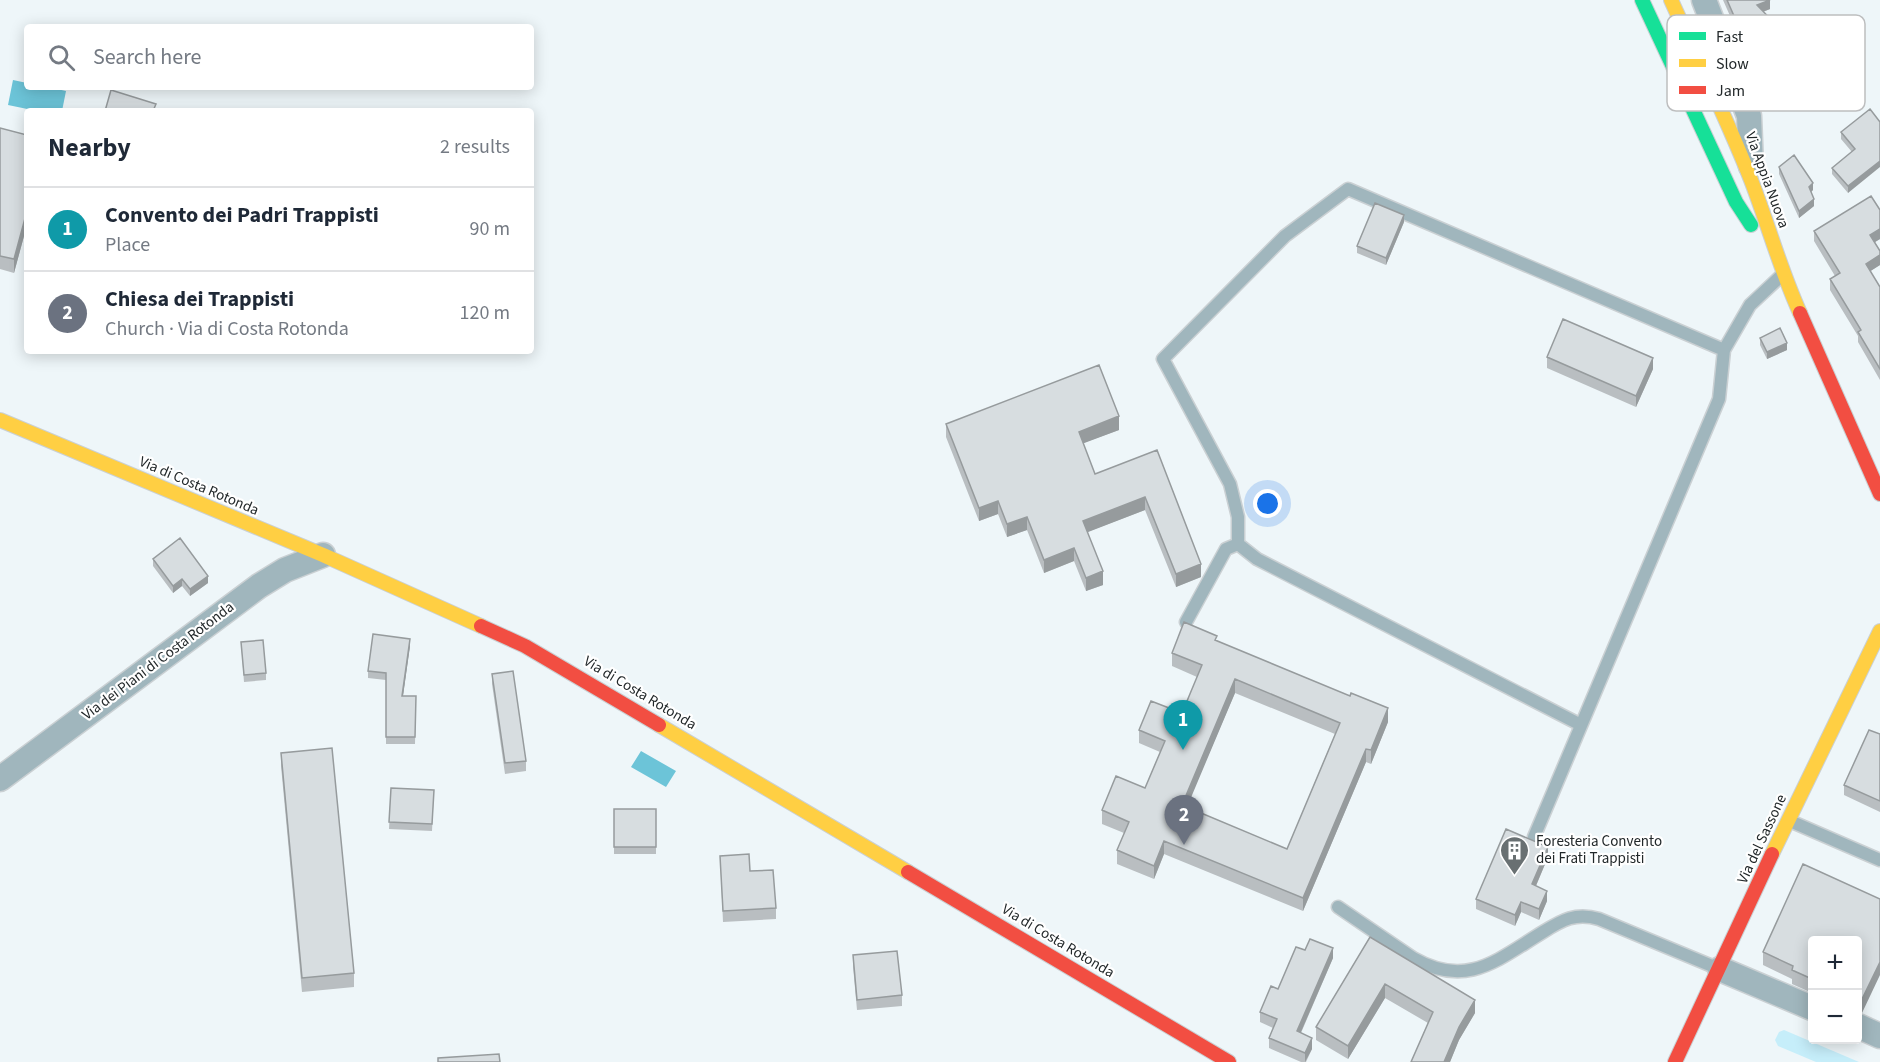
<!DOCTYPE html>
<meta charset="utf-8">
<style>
:root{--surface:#fff;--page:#f6f6f7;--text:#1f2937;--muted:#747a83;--line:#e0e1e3;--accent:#111827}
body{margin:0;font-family:"Source Sans 3",sans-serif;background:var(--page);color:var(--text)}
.controls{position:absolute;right:18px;bottom:18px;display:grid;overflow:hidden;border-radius:6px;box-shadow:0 3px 15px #0003}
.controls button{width:54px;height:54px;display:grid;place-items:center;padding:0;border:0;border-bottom:2px solid var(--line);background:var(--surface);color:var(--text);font:30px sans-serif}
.you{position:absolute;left:1268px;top:504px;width:21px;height:21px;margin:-15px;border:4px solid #fff;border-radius:50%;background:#1a73e8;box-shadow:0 0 0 9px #1a73e833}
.badge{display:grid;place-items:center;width:39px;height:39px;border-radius:50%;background:var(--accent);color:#fff;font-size:20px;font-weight:700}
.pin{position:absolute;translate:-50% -50px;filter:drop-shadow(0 2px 3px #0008)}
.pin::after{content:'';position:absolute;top:32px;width:21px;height:18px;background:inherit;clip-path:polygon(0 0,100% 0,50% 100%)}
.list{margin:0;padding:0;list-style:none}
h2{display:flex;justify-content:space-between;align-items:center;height:78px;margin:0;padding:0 24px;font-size:26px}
h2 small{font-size:20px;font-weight:400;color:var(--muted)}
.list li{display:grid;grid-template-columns:39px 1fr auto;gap:18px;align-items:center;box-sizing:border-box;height:84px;padding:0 24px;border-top:2px solid var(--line)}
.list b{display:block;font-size:22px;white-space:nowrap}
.list p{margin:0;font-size:20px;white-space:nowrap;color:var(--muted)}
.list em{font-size:20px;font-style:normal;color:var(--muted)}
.icon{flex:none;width:33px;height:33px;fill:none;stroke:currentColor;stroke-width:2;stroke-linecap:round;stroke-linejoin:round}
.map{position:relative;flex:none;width:1880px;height:1062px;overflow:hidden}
.search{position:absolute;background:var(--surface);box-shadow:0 3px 15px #0003;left:24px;top:24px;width:510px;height:66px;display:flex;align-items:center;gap:15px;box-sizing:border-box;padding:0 21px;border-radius:6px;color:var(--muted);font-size:22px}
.panel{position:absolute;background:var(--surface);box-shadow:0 3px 15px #0003;left:24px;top:108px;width:510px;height:246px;border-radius:6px}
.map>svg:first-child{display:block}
.green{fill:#c6eefa}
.water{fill:#6cc4d8}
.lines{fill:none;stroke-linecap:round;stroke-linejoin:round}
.lane-casing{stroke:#cad0d3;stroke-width:15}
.street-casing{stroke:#cad0d3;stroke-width:27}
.fast-casing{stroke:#cad0d3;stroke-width:16}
.slow-casing{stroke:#cad0d3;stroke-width:16}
.jam-casing{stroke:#cad0d3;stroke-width:16}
.lane{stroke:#a0b6bd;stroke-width:12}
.street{stroke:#a0b6bd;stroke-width:24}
.fast{stroke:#16e098;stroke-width:14}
.slow{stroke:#ffcf43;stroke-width:14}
.jam{stroke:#f24e42;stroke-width:14}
.wall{fill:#b9bec1;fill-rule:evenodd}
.shaded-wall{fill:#969b9d}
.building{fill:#d7dde0;stroke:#969b9d;stroke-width:1.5;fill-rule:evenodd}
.labels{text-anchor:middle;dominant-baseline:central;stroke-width:4.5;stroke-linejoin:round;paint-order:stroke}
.street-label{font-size:15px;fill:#22282a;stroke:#fff}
.poi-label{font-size:15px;fill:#22282a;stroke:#fff;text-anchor:start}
.key{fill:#fff;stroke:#bdbebf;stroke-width:1.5}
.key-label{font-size:16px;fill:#22282a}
</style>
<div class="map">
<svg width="1880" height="1062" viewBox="0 0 1880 1062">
<rect width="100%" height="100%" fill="#eef6f9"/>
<path class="green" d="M 1784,1030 L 1859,1062 L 1816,1062 L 1778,1046 L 1775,1040 L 1779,1032 Z"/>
<path class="water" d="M 13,80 L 27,83 L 27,87 L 48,87 L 66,91 L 62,111 L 37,111 L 8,105 Z
M 641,751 L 676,771 L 666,787 L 631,767 Z"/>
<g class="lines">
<defs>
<path id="lane" d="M 1186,622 L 1226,549 L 1238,544
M 1581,725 L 1257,559 L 1238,544 L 1238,517 L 1230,484 L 1163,359 L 1285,236 L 1348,189 L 1724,350
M 1790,821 L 1880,860
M 1534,837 L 1719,399 L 1724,350 L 1750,305 L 1782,275
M 1338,907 L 1413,958 C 1467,989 1497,960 1543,932 C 1562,920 1576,912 1599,919 L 1717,968"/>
<path id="street" d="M 1704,0 L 1749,116 L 1751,166
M 0,779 L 259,586 L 285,570 L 323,555
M 1720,969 L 1812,1008
M 1858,1026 L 1880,1036"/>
<path id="fast" d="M 1642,0 L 1736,202 L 1751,225"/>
<path id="slow" d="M 1671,0 C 1698,60 1727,119 1751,180 C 1768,224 1780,269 1800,313
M 0,420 L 323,555 L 481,626
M 659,725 L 908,872
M 1772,854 L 1880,631"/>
<path id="jam" d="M 1800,313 L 1880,494
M 481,626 L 525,646 L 659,725
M 908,872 L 1229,1062
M 1675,1062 L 1772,854"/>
</defs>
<use href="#lane" class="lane-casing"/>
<use href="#street" class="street-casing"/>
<use href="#fast" class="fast-casing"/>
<use href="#slow" class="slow-casing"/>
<use href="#jam" class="jam-casing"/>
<use href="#lane" class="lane"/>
<use href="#street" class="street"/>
<use href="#fast" class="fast"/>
<use href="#slow" class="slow"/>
<use href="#jam" class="jam"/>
</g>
<path class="wall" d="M 1723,0 L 1770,0 L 1770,9 L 1763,12 L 1787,45 L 1767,65 L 1738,34 Z
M 1880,122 L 1848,193 L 1832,174 L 1832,168 L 1852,152 L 1841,139 L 1841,132 Z
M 0,128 L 27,135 L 27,225 L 14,273 L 0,269 Z
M 1779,167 L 1813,190 L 1811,192 L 1814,206 L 1799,218 L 1779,174 Z
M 1404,222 L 1386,265 L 1357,253 L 1357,246 Z
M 1814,231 L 1880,239 L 1875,242 L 1880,251 L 1880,265 L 1870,271 L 1880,287 L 1880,380 L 1858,342 L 1858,336 L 1830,290 L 1830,279 L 1835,276 L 1814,241 Z
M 1760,338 L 1787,350 L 1767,359 L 1760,345 Z
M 1547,357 L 1653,369 L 1636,407 L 1547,368 Z
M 946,424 L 1119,430 L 1083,443 L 1095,474 L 1157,450 L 1201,577 L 1176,587 L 1145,510 L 1087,532 L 1103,585 L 1086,591 L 1074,561 L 1044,573 L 1027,530 L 1007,537 L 998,514 L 979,521 L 946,437 Z
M 153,559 L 208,583 L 190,596 L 182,586 L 173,593 L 153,566 Z
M 1217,641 L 1388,722 L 1371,764 L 1366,762 L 1303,911 L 1164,854 L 1154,879 L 1117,864 L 1117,850 L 1124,833 L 1102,824 L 1102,810 L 1145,788 L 1160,752 L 1139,743 L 1139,730 L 1182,713 L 1197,677 L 1172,666 L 1172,653 ZM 1235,693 L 1335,734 L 1287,849 L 1186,807 Z
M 241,642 L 266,673 L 266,680 L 244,682 Z
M 410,646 L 403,696 L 416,696 L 415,744 L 386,744 L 386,680 L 368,678 L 368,671 Z
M 492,674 L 526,761 L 526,771 L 505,774 L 492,684 Z
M 1880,734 L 1880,812 L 1844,795 L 1844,785 Z
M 281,753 L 354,973 L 354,987 L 302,992 L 281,766 Z
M 391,788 L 434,790 L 432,831 L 389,829 Z
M 614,809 L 656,809 L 656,854 L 614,854 Z
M 720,856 L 750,871 L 776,908 L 776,919 L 723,922 Z
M 1548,857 L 1536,886 L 1547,901 L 1539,920 L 1521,912 L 1515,926 L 1476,909 L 1476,899 Z
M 1880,899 L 1862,1013 L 1857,1012 L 1857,940 L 1812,940 L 1812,993 L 1792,984 L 1792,979 L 1763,965 L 1763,952 Z
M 1370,937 L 1475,1013 L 1459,1040 L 1450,1062 L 1411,1062 L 1428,1023 L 1385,998 L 1348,1059 L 1316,1040 L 1316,1027 Z
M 1305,950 L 1333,958 L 1301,1033 L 1312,1049 L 1306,1062 L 1301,1062 L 1269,1048 L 1269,1038 L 1273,1028 L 1260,1022 L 1260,1012 L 1278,989 Z
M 853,955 L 902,995 L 902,1006 L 857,1010 L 853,966 Z"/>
<path class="shaded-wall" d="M 1770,0 L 1770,9 L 1757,14 L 1757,5 Z
M 1787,36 L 1787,45 L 1767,65 L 1767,56 Z
M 1880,161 L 1880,167 L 1848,193 L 1848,186 Z
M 1813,183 L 1813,190 L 1809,194 L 1809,187 Z
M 1814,199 L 1814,206 L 1799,218 L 1799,211 Z
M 27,211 L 27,225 L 14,273 L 14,259 Z
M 1404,215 L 1404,222 L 1386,265 L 1386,258 Z
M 1880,229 L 1880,239 L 1870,245 L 1870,235 Z
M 1880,255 L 1880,265 L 1866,274 L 1866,264 Z
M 1787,343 L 1787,350 L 1767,359 L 1767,352 Z
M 1653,358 L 1653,369 L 1636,407 L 1636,396 Z
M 1119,416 L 1119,430 L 1079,445 L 1079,432 Z
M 1145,497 L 1145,510 L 1083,534 L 1083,521 Z
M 998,501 L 998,514 L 979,521 L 979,508 Z
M 1027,517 L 1027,530 L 1007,537 L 1007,524 Z
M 1074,548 L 1074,561 L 1044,573 L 1044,560 Z
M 1201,564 L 1201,577 L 1176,587 L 1176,574 Z
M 1103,571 L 1103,585 L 1086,591 L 1086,578 Z
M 208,576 L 208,583 L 190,596 L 190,589 Z
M 182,579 L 182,586 L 173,593 L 173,586 Z
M 410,639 L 410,646 L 402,703 L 402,696 Z
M 1235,679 L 1235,693 L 1182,819 L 1182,805 Z
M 1388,708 L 1388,722 L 1371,764 L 1371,750 Z
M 1366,749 L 1366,762 L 1303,911 L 1303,898 Z
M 1164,841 L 1164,854 L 1154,879 L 1154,866 Z
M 1548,847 L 1548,857 L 1532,895 L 1532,884 Z
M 1547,891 L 1547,901 L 1539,920 L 1539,909 Z
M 1521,902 L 1521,912 L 1515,926 L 1515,915 Z
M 1333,948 L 1333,958 L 1297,1041 L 1297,1031 Z
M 1880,962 L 1880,975 L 1862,1013 L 1862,999 Z
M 1385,984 L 1385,998 L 1348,1059 L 1348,1046 Z
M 1475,1000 L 1475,1013 L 1459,1040 L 1450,1062 L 1444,1062 L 1459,1027 Z
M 1312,1038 L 1312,1049 L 1305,1062 L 1305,1053 Z"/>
<path class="building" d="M 1727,0 L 1770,0 L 1757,5 L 1787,36 L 1767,56 L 1738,25 Z
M 111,90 L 156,104 L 153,111 L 105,111 Z
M 1870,109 L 1880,122 L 1880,161 L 1848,186 L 1832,168 L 1855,149 L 1841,132 Z
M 0,128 L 27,135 L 27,211 L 14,259 L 0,256 Z
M 1794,155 L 1813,183 L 1809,187 L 1814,199 L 1799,211 L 1779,167 Z
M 1871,196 L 1880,210 L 1880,229 L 1870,235 L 1880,251 L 1880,255 L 1866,264 L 1880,287 L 1880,369 L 1858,332 L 1861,330 L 1830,279 L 1840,273 L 1814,231 Z
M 1375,203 L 1404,215 L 1386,258 L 1357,246 Z
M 1563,319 L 1653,358 L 1636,396 L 1547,357 Z
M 1780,328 L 1787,343 L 1767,352 L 1760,338 Z
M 1099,365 L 1119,416 L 1079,432 L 1095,474 L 1157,450 L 1201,564 L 1176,574 L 1145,497 L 1083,521 L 1103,571 L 1086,578 L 1074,548 L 1044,560 L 1027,517 L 1007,524 L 998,501 L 979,508 L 946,424 Z
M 180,538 L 208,576 L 190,589 L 182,579 L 173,586 L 153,559 Z
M 1184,622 L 1217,636 L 1215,640 L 1350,696 L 1351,693 L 1388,708 L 1371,750 L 1366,749 L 1303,898 L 1164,841 L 1154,866 L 1117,850 L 1129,822 L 1102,810 L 1116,776 L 1145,788 L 1165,741 L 1139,730 L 1151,701 L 1182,713 L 1202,665 L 1172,653 ZM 1235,679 L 1340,723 L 1287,849 L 1182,805 Z
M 373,634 L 410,639 L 402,696 L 416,696 L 415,737 L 386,737 L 386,673 L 368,671 Z
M 263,640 L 266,673 L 244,675 L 241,642 Z
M 513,671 L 526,761 L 505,763 L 492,674 Z
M 1869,730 L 1880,734 L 1880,801 L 1844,785 Z
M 332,748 L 354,973 L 302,978 L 281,753 Z
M 391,788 L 434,790 L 432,824 L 389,822 Z
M 614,809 L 656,809 L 656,847 L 614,847 Z
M 1506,829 L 1548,847 L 1532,884 L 1547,891 L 1539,909 L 1521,902 L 1515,915 L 1476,899 Z
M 749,854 L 750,871 L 773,870 L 776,908 L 723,911 L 720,856 Z
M 1803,864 L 1880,899 L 1880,962 L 1862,999 L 1857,999 L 1857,940 L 1812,940 L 1812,979 L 1792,970 L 1793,966 L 1763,952 Z
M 1370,937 L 1475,1000 L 1459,1027 L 1444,1062 L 1411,1062 L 1433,1012 L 1385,984 L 1348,1046 L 1316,1027 Z
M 1310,939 L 1333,948 L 1297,1031 L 1312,1038 L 1305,1053 L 1269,1038 L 1277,1019 L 1260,1012 L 1271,986 L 1278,989 L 1296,947 L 1305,950 Z
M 897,951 L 902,995 L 857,1000 L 853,955 Z
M 499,1054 L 500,1062 L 438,1062 L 438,1058 Z"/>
<defs>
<symbol id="building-pin" viewBox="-11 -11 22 30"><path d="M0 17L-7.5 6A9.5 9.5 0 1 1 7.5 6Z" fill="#697072" stroke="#fff"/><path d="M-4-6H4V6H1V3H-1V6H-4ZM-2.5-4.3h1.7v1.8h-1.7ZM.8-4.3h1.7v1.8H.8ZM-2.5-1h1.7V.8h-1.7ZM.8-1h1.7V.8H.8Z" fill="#fff"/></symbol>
</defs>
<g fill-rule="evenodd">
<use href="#building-pin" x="1498" y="834" width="33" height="45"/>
</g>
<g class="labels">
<g class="street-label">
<text transform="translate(1767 180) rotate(70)">Via Appia Nuova</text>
<text transform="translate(199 486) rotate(23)">Via di Costa Rotonda</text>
<text transform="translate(158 661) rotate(-37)">Via dei Piani di Costa Rotonda</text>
<text transform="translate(640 693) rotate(31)">Via di Costa Rotonda</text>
<text transform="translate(1762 839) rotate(-65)">Via del Sassone</text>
<text transform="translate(1058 941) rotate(31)">Via di Costa Rotonda</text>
</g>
<g class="poi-label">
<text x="1536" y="841">Foresteria Convento<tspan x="1536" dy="17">dei Frati Trappisti</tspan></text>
</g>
</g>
<rect x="1667" y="15" width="198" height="96" rx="9" class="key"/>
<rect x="1679" y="32" width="27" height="8" fill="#16e098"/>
<rect x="1679" y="59" width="27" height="8" fill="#ffcf43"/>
<rect x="1679" y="86" width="27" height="8" fill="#f24e42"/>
<g class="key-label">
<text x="1716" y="42">Fast</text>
<text x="1716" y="69">Slow</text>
<text x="1716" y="96">Jam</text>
</g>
</svg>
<div class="controls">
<button>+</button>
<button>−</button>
</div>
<div class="you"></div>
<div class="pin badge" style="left:1183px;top:750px;background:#0f9aa8">1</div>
<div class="pin badge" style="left:1184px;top:845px;background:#6b7280">2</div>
<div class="search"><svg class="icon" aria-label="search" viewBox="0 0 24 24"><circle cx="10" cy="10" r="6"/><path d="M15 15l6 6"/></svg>Search here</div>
<section class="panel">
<h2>Nearby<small>2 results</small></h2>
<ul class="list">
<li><span class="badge" style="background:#0f9aa8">1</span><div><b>Convento dei Padri Trappisti</b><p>Place</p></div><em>90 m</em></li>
<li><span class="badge" style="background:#6b7280">2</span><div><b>Chiesa dei Trappisti</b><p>Church · Via di Costa Rotonda</p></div><em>120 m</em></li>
</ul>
</section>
</div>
